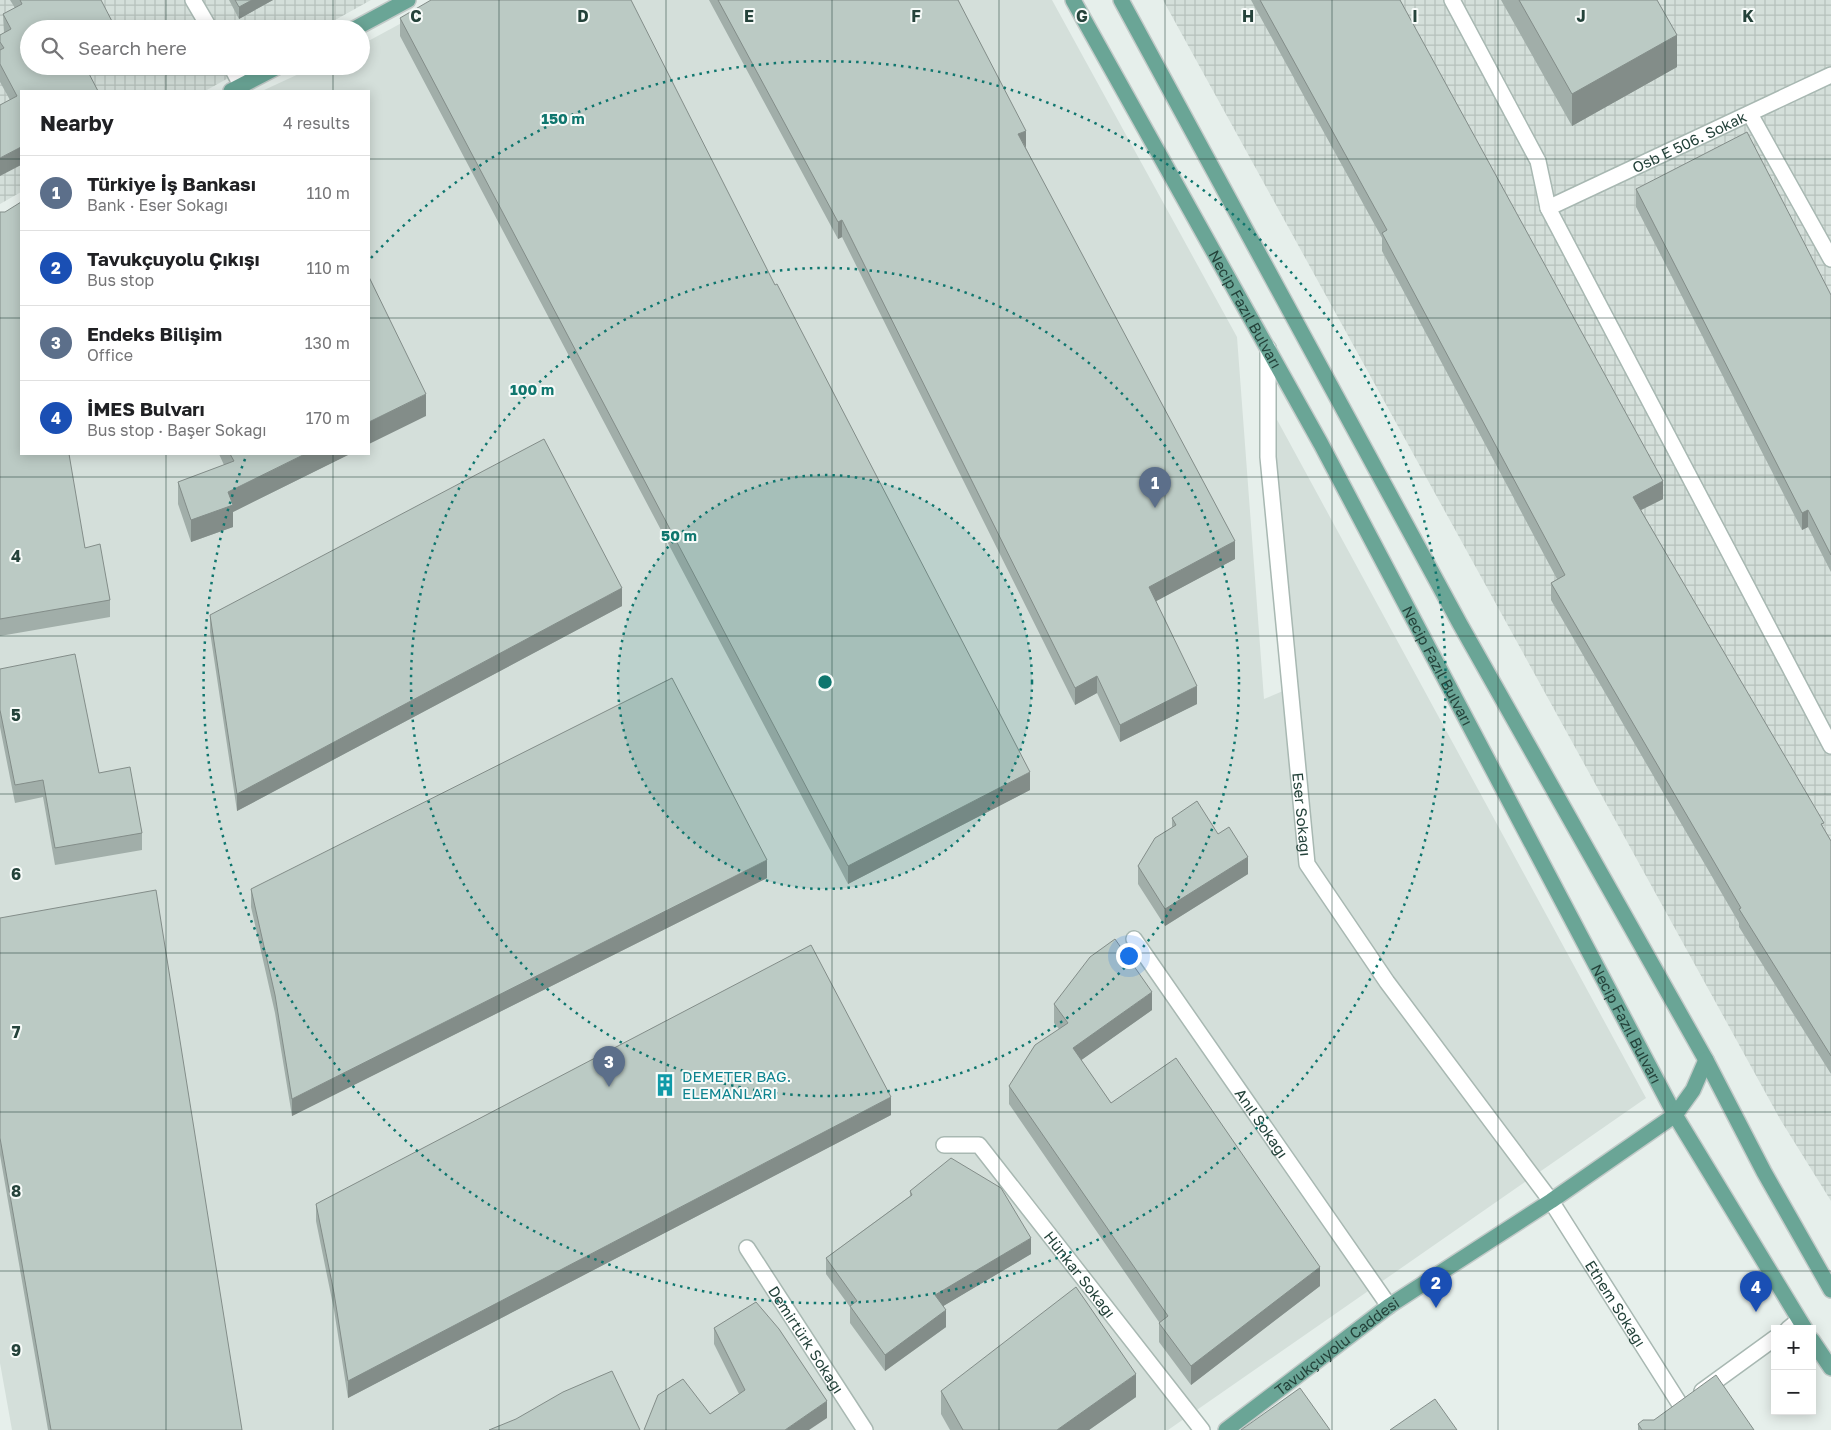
<!DOCTYPE html>
<meta charset="utf-8">
<style>
:root{--surface:#fff;--page:#f6f6f6;--text:#202124;--muted:#757577;--line:#e0e0e0;--accent:#2563eb}
body{margin:0;font-family:"Golos Text",sans-serif;background:var(--page);color:var(--text)}
.controls{position:absolute;right:15px;bottom:15px;display:grid;overflow:hidden;border-radius:0px;box-shadow:0 2px 12px #0003}
.controls button{width:45px;height:45px;display:grid;place-items:center;padding:0;border:0;border-bottom:1px solid var(--line);background:var(--surface);color:var(--text);font:25px sans-serif}
.you{position:absolute;left:1128px;top:955px;width:18px;height:18px;margin:-12px;border:4px solid #fff;border-radius:50%;background:#1a73e8;box-shadow:0 0 0 8px #1a73e833}
.badge{display:grid;place-items:center;width:32px;height:32px;border-radius:50%;background:var(--accent);color:#fff;font-size:16px;font-weight:700}
.pin{position:absolute;translate:-50% -41px;filter:drop-shadow(0 1px 2px #0008)}
.pin::after{content:'';position:absolute;top:26px;width:18px;height:15px;background:inherit;clip-path:polygon(0 0,100% 0,50% 100%)}
.list{margin:0;padding:0;list-style:none}
h2{display:flex;justify-content:space-between;align-items:center;height:65px;margin:0;padding:0 20px;font-size:21px}
h2 small{font-size:16px;font-weight:400;color:var(--muted)}
.list li{display:grid;grid-template-columns:32px 1fr auto;gap:15px;align-items:center;box-sizing:border-box;height:75px;padding:0 20px;border-top:1px solid var(--line)}
.list b{display:block;font-size:19px;white-space:nowrap}
.list p{margin:0;font-size:16px;white-space:nowrap;color:var(--muted)}
.list em{font-size:16px;font-style:normal;color:var(--muted)}
.icon{flex:none;width:28px;height:28px;fill:none;stroke:currentColor;stroke-width:2;stroke-linecap:round;stroke-linejoin:round}
.map{position:relative;flex:none;width:1831px;height:1430px;overflow:hidden}
.search{position:absolute;background:var(--surface);box-shadow:0 2px 12px #0003;left:20px;top:20px;width:350px;height:55px;display:flex;align-items:center;gap:12px;box-sizing:border-box;padding:0 18px;border-radius:28px;color:var(--muted);font-size:19px}
.panel{position:absolute;background:var(--surface);box-shadow:0 2px 12px #0003;left:20px;top:90px;width:350px;height:365px;border-radius:0px}
.map>svg:first-child{display:block}
.built{fill:#d4dfda}
.industrial{fill:url(#industrial-grid)}
.lines{fill:none;stroke-linecap:round;stroke-linejoin:round}
.street-casing{stroke:#a8b8b2;stroke-width:18}
.primary-casing{stroke:#c2cac8;stroke-width:18}
.street{stroke:#fff;stroke-width:15}
.primary{stroke:#6aa596;stroke-width:15}
.wall{fill:#a1aea9}
.shaded-wall{fill:#838d89}
.building{fill:#bbcac4;stroke:#838d89}
.grid{fill:none;stroke:#24423a;stroke-width:1;stroke-opacity:0.55}
.ring{fill:none;stroke:#0f766e;stroke-width:2.5;stroke-dasharray:2.5 5}
.labels{text-anchor:middle;dominant-baseline:central;stroke-width:4;stroke-linejoin:round;paint-order:stroke}
.street-label{font-size:15px;fill:#24423a;stroke:#f7fbf9}
.culture-label{font-size:15px;fill:#0d838f;stroke:#f7fbf9;text-anchor:start}
.grid-label{font-size:16px;text-anchor:middle;font-weight:bold;fill:#24423a;stroke:#f7fbf9;stroke-width:4;stroke-linejoin:round;paint-order:stroke}
.centre{fill:#0f766e;stroke:#f7fbf9;stroke-width:2.5}
.ring-label{font-size:15px;text-anchor:middle;font-weight:bold;fill:#0f766e;stroke:#f7fbf9;stroke-width:4;stroke-linejoin:round;paint-order:stroke}
</style>
<div class="map">
<svg width="1831" height="1430" viewBox="0 0 1831 1430">
<defs>
<pattern id="industrial-grid" width="8" height="8" patternUnits="userSpaceOnUse" patternTransform="scale(1.25)"><rect width="8" height="8" fill="#d4dfda"/><path d="M0 4h8M4 0v8" fill="none" stroke="#b6c1bc"/></pattern>
</defs>
<rect width="100%" height="100%" fill="#e6efeb"/>
<path class="built" d="M 444,0 L 1052,0 L 1237,337 L 1264,699 L 1283,691 L 1264,425 L 1275,416 L 1646,1098 L 1168,1430 L 12,1430 L 0,1363 L 0,244 L 21,454 L 369,454 L 369,91 L 262,91 L 316,66 L 361,66 L 361,45 Z"/>
<path class="industrial" d="M 0,0 L 371,0 L 319,29 L 29,29 L 29,66 L 250,66 L 205,91 L 21,91 L 21,192 L 0,204 Z
M 1163,0 L 1831,0 L 1831,1201 L 1780,1119 Z"/>
<g class="lines">
<defs>
<g id="street">
<path d="M 193,0 L 210,29"/>
<path d="M 1452,0 L 1538,161 L 1548,208 L 1831,746"/>
<path d="M 231,66 L 241,85"/>
<path d="M 1750,114 L 1831,259"/>
<path id="s1" d="M 1548,208 L 1831,75"/>
<path id="s2" d="M 1268,348 L 1268,457 L 1307,864 L 1387,982 L 1551,1201 L 1681,1406"/>
<path id="s3" d="M 1134,939 L 1389,1306"/>
<path id="s4" d="M 944,1145 L 979,1145 L 1202,1430"/>
<path id="s5" d="M 747,1248 L 865,1430"/>
<path d="M 1788,1329 L 1799,1320"/>
<path d="M 1702,1391 L 1775,1338"/>
</g>
<g id="primary">
<path id="s6" d="M 1073,0 L 1321,444 L 1675,1115 L 1805,1329"/>
<path d="M 1121,0 L 1460,624 L 1706,1060 L 1764,1172 L 1831,1290"/>
<path d="M 354,29 L 408,0"/>
<path d="M 231,91 L 279,66"/>
<path d="M 1812,1340 L 1831,1368"/>
<path id="s7" d="M 1226,1430 L 1389,1306 L 1551,1201 L 1675,1115 L 1693,1090 L 1706,1060"/>
</g>
</defs>
<use href="#street" class="street-casing"/>
<use href="#primary" class="primary-casing"/>
<use href="#street" class="street"/>
<use href="#primary" class="primary"/>
</g>
<path class="wall" d="M 10,0 L 101,0 L 87,70 L 21,165 L 10,100 L 0,82 L 0,35 L 4,33 L 3,14 L 15,8 Z
M 229,0 L 273,0 L 239,19 Z
M 709,0 L 958,0 L 1026,148 L 1235,559 L 1156,601 L 1197,704 L 1120,742 L 1097,693 L 1075,705 L 842,237 L 838,239 Z
M 1251,0 L 1400,0 L 1663,499 L 1641,510 L 1831,841 L 1831,1074 L 1739,927 L 1739,923 L 1551,600 L 1551,583 L 1557,579 L 1382,251 L 1382,238 Z
M 1501,0 L 1657,0 L 1677,67 L 1572,126 Z
M 400,18 L 1030,790 L 848,884 L 400,36 Z
M 1636,189 L 1831,295 L 1831,572 L 1808,527 L 1802,530 L 1636,207 Z
M 0,212 L 85,548 L 110,600 L 110,617 L 0,636 Z
M 219,454 L 350,454 L 233,512 L 233,527 L 191,542 L 178,504 L 178,482 L 224,465 Z
M 622,606 L 237,811 L 210,632 L 210,615 Z
M 0,669 L 99,773 L 142,833 L 142,850 L 55,865 L 43,797 L 15,803 L 0,727 Z
M 1172,818 L 1218,834 L 1248,874 L 1165,926 L 1138,884 L 1138,866 L 1172,828 Z
M 767,878 L 292,1116 L 275,1013 L 251,907 L 251,889 Z
M 0,918 L 242,1430 L 48,1430 L 0,1155 Z
M 1054,1004 L 1152,1010 L 1081,1060 L 1111,1103 L 1320,1286 L 1191,1385 L 1159,1342 L 1159,1322 L 1009,1104 L 1009,1086 L 1059,1029 L 1054,1023 Z
M 891,1115 L 348,1398 L 334,1310 L 316,1221 L 316,1204 Z
M 910,1191 L 1031,1254 L 943,1306 L 946,1327 L 885,1371 L 850,1323 L 850,1307 L 826,1274 L 826,1258 L 910,1196 Z
M 714,1328 L 827,1418 L 710,1414 L 739,1394 L 714,1344 Z
M 941,1391 L 1136,1397 L 1089,1430 L 950,1430 L 941,1414 Z
M 1638,1424 L 1754,1430 L 1638,1430 Z"/>
<path class="shaded-wall" d="M 252,0 L 273,0 L 239,19 L 239,7 Z
M 1677,35 L 1677,67 L 1572,126 L 1572,94 Z
M 80,66 L 95,66 L 80,75 Z
M 1026,131 L 1026,148 L 1018,134 Z
M 21,147 L 21,165 L 0,176 L 0,158 Z
M 842,220 L 842,237 L 838,239 L 838,222 Z
M 426,394 L 426,416 L 369,444 L 369,422 Z
M 305,454 L 350,454 L 233,512 L 233,527 L 191,542 L 191,520 L 228,492 Z
M 1663,481 L 1663,499 L 1633,514 L 1633,497 Z
M 1808,510 L 1808,527 L 1802,530 L 1802,513 Z
M 1235,541 L 1235,559 L 1149,605 L 1149,587 Z
M 622,588 L 622,606 L 237,811 L 237,794 Z
M 1097,676 L 1097,693 L 1075,705 L 1075,688 Z
M 1197,686 L 1197,704 L 1120,742 L 1120,725 Z
M 1030,772 L 1030,790 L 848,884 L 848,866 Z
M 1248,857 L 1248,874 L 1165,926 L 1165,909 Z
M 767,860 L 767,878 L 292,1116 L 292,1099 Z
M 1152,992 L 1152,1010 L 1073,1066 L 1073,1048 Z
M 891,1097 L 891,1115 L 348,1398 L 348,1381 Z
M 1031,1238 L 1031,1254 L 935,1311 L 935,1295 Z
M 1320,1267 L 1320,1286 L 1191,1385 L 1191,1366 Z
M 946,1310 L 946,1327 L 885,1371 L 885,1355 Z
M 1136,1374 L 1136,1397 L 1089,1430 L 1057,1430 Z
M 827,1401 L 827,1418 L 809,1430 L 785,1430 Z"/>
<path class="building" d="M 20,0 L 101,0 L 116,29 L 29,29 L 29,66 L 85,66 L 98,91 L 21,91 L 21,147 L 0,158 L 0,105 L 17,96 L 0,64 L 0,50 L 4,48 L 0,42 L 0,35 L 11,29 L 3,14 L 22,4 Z
M 235,0 L 252,0 L 239,7 Z
M 431,0 L 631,0 L 775,285 L 777,284 L 1030,772 L 848,866 L 400,18 Z
M 718,0 L 958,0 L 1026,131 L 1018,134 L 1235,541 L 1149,587 L 1197,686 L 1120,725 L 1097,676 L 1075,688 L 842,220 L 838,222 Z
M 1260,0 L 1400,0 L 1663,481 L 1633,497 L 1824,823 L 1821,824 L 1831,841 L 1831,1056 L 1739,909 L 1741,908 L 1551,583 L 1565,575 L 1382,233 L 1387,230 Z
M 1519,0 L 1657,0 L 1677,35 L 1572,94 Z
M 1747,132 L 1831,295 L 1831,555 L 1808,510 L 1802,513 L 1636,189 Z
M 21,202 L 21,454 L 69,454 L 85,548 L 100,544 L 110,600 L 0,619 L 0,212 L 5,212 Z
M 369,277 L 426,394 L 369,422 Z
M 544,439 L 622,588 L 237,794 L 210,615 Z
M 230,454 L 305,454 L 228,492 L 233,505 L 191,520 L 178,482 L 234,461 Z
M 75,654 L 99,773 L 130,767 L 142,833 L 55,848 L 43,780 L 15,785 L 0,710 L 0,669 Z
M 672,678 L 767,860 L 292,1099 L 275,995 L 251,889 Z
M 1197,801 L 1218,834 L 1229,827 L 1248,857 L 1165,909 L 1138,866 L 1155,838 L 1176,825 L 1172,818 Z
M 156,890 L 242,1430 L 51,1430 L 0,1138 L 0,918 Z
M 1115,939 L 1152,992 L 1073,1048 L 1111,1103 L 1176,1058 L 1320,1267 L 1191,1366 L 1159,1323 L 1168,1316 L 1009,1086 L 1035,1045 L 1068,1023 L 1054,1004 L 1090,957 Z
M 811,945 L 891,1097 L 348,1381 L 334,1293 L 316,1204 Z
M 951,1158 L 1001,1188 L 1031,1238 L 935,1295 L 946,1310 L 885,1355 L 850,1306 L 857,1301 L 826,1258 L 912,1195 L 910,1191 Z
M 1076,1287 L 1136,1374 L 1057,1430 L 963,1430 L 941,1391 Z
M 756,1302 L 779,1329 L 827,1401 L 785,1430 L 644,1430 L 658,1395 L 683,1379 L 710,1414 L 745,1390 L 714,1328 Z
M 612,1371 L 640,1430 L 489,1430 L 516,1419 L 563,1392 Z
M 1716,1375 L 1754,1430 L 1642,1430 L 1638,1424 L 1643,1420 L 1654,1420 Z
M 1300,1388 L 1330,1430 L 1241,1430 Z
M 1435,1399 L 1457,1430 L 1390,1430 Z"/>
<path class="grid" d="M 166,0 L 166,29M 333,0 L 333,29M 499,0 L 499,1430M 666,0 L 666,1430M 832,0 L 832,1430M 999,0 L 999,1430M 1165,0 L 1165,1430M 1332,0 L 1332,1430M 1498,0 L 1498,1430M 1665,0 L 1665,1430M 166,66 L 166,91M 333,66 L 333,91M 0,159 L 21,159M 369,159 L 1831,159M 0,318 L 21,318M 369,318 L 1831,318M 166,454 L 166,1430M 333,454 L 333,1430M 0,477 L 1831,477M 0,636 L 1831,636M 0,794 L 1831,794M 0,953 L 1831,953M 0,1112 L 1831,1112M 0,1271 L 1831,1271"/>
<circle cx="825" cy="682" r="207" fill="#0f766e" fill-opacity=".12"/>
<g class="ring">
<circle cx="825" cy="682" r="207"/>
<circle cx="825" cy="682" r="414"/>
<path d="M371 258A621 621 0 1 1 247 454"/>
</g>
<defs>
<symbol id="building-bare" viewBox="-9 -9 18 18"><path d="M-4-6H4V6H1V3H-1V6H-4ZM-2.5-4.3h1.7v1.8h-1.7ZM.8-4.3h1.7v1.8H.8ZM-2.5-1h1.7V.8h-1.7ZM.8-1h1.7V.8H.8Z" fill="#0f9aa8" stroke="#f7fbf9" stroke-width="2.5" paint-order="stroke"/></symbol>
</defs>
<g fill-rule="evenodd">
<use href="#building-bare" x="649" y="1069" width="32" height="32"/>
</g>
<g class="labels">
<g class="street-label">
<text stroke="none"><textPath href="#s1" startOffset="156">Osb E 506. Sokak</textPath></text>
<text stroke="none"><textPath href="#s6" startOffset="354">Necip Fazıl Bulvarı</textPath></text>
<text stroke="none"><textPath href="#s6" startOffset="759">Necip Fazıl Bulvarı</textPath></text>
<text stroke="none"><textPath href="#s2" startOffset="468">Eser Sokağı</textPath></text>
<text stroke="none"><textPath href="#s6" startOffset="1164">Necip Fazıl Bulvarı</textPath></text>
<text stroke="none"><textPath href="#s3" startOffset="224">Anıl Sokağı</textPath></text>
<text stroke="none"><textPath href="#s4" startOffset="199">Hünkar Sokağı</textPath></text>
<text stroke="none"><textPath href="#s2" startOffset="1055">Ethem Sokağı</textPath></text>
<text stroke="none"><textPath href="#s5" startOffset="109">Demirtürk Sokağı</textPath></text>
<text stroke="none"><textPath href="#s7" startOffset="139">Tavukçuyolu Caddesi</textPath></text>
</g>
<g class="culture-label">
<text x="682" y="1076">DEMETER BAĞ.<tspan x="682" dy="17">ELEMANLARI</tspan></text>
</g>
</g>
<g class="grid-label">
<text x="416" y="22">C</text>
<text x="583" y="22">D</text>
<text x="749" y="22">E</text>
<text x="916" y="22">F</text>
<text x="1082" y="22">G</text>
<text x="1248" y="22">H</text>
<text x="1415" y="22">I</text>
<text x="1581" y="22">J</text>
<text x="1748" y="22">K</text>
<text x="16" y="562">4</text>
<text x="16" y="721">5</text>
<text x="16" y="880">6</text>
<text x="16" y="1038">7</text>
<text x="16" y="1197">8</text>
<text x="16" y="1356">9</text>
</g>
<circle cx="825" cy="682" r="8" class="centre"/>
<g class="ring-label">
<text x="563" y="124">150 m</text>
<text x="532" y="395">100 m</text>
<text x="679" y="541">50 m</text>
</g>
</svg>
<div class="controls">
<button>+</button>
<button>−</button>
</div>
<div class="you"></div>
<div class="pin badge" style="left:1155px;top:508px;background:#5c6f8a">1</div>
<div class="pin badge" style="left:1436px;top:1308px;background:#1a4fb4">2</div>
<div class="pin badge" style="left:609px;top:1087px;background:#5c6f8a">3</div>
<div class="pin badge" style="left:1756px;top:1312px;background:#1a4fb4">4</div>
<div class="search"><svg class="icon" aria-label="search" viewBox="0 0 24 24"><circle cx="10" cy="10" r="6"/><path d="M15 15l6 6"/></svg>Search here</div>
<section class="panel">
<h2>Nearby<small>4 results</small></h2>
<ul class="list">
<li><span class="badge" style="background:#5c6f8a">1</span><div><b>Türkiye İş Bankası</b><p>Bank · Eser Sokağı</p></div><em>110 m</em></li>
<li><span class="badge" style="background:#1a4fb4">2</span><div><b>Tavukçuyolu Çıkışı</b><p>Bus stop</p></div><em>110 m</em></li>
<li><span class="badge" style="background:#5c6f8a">3</span><div><b>Endeks Bilişim</b><p>Office</p></div><em>130 m</em></li>
<li><span class="badge" style="background:#1a4fb4">4</span><div><b>İMES Bulvarı</b><p>Bus stop · Başer Sokağı</p></div><em>170 m</em></li>
</ul>
</section>
</div>
